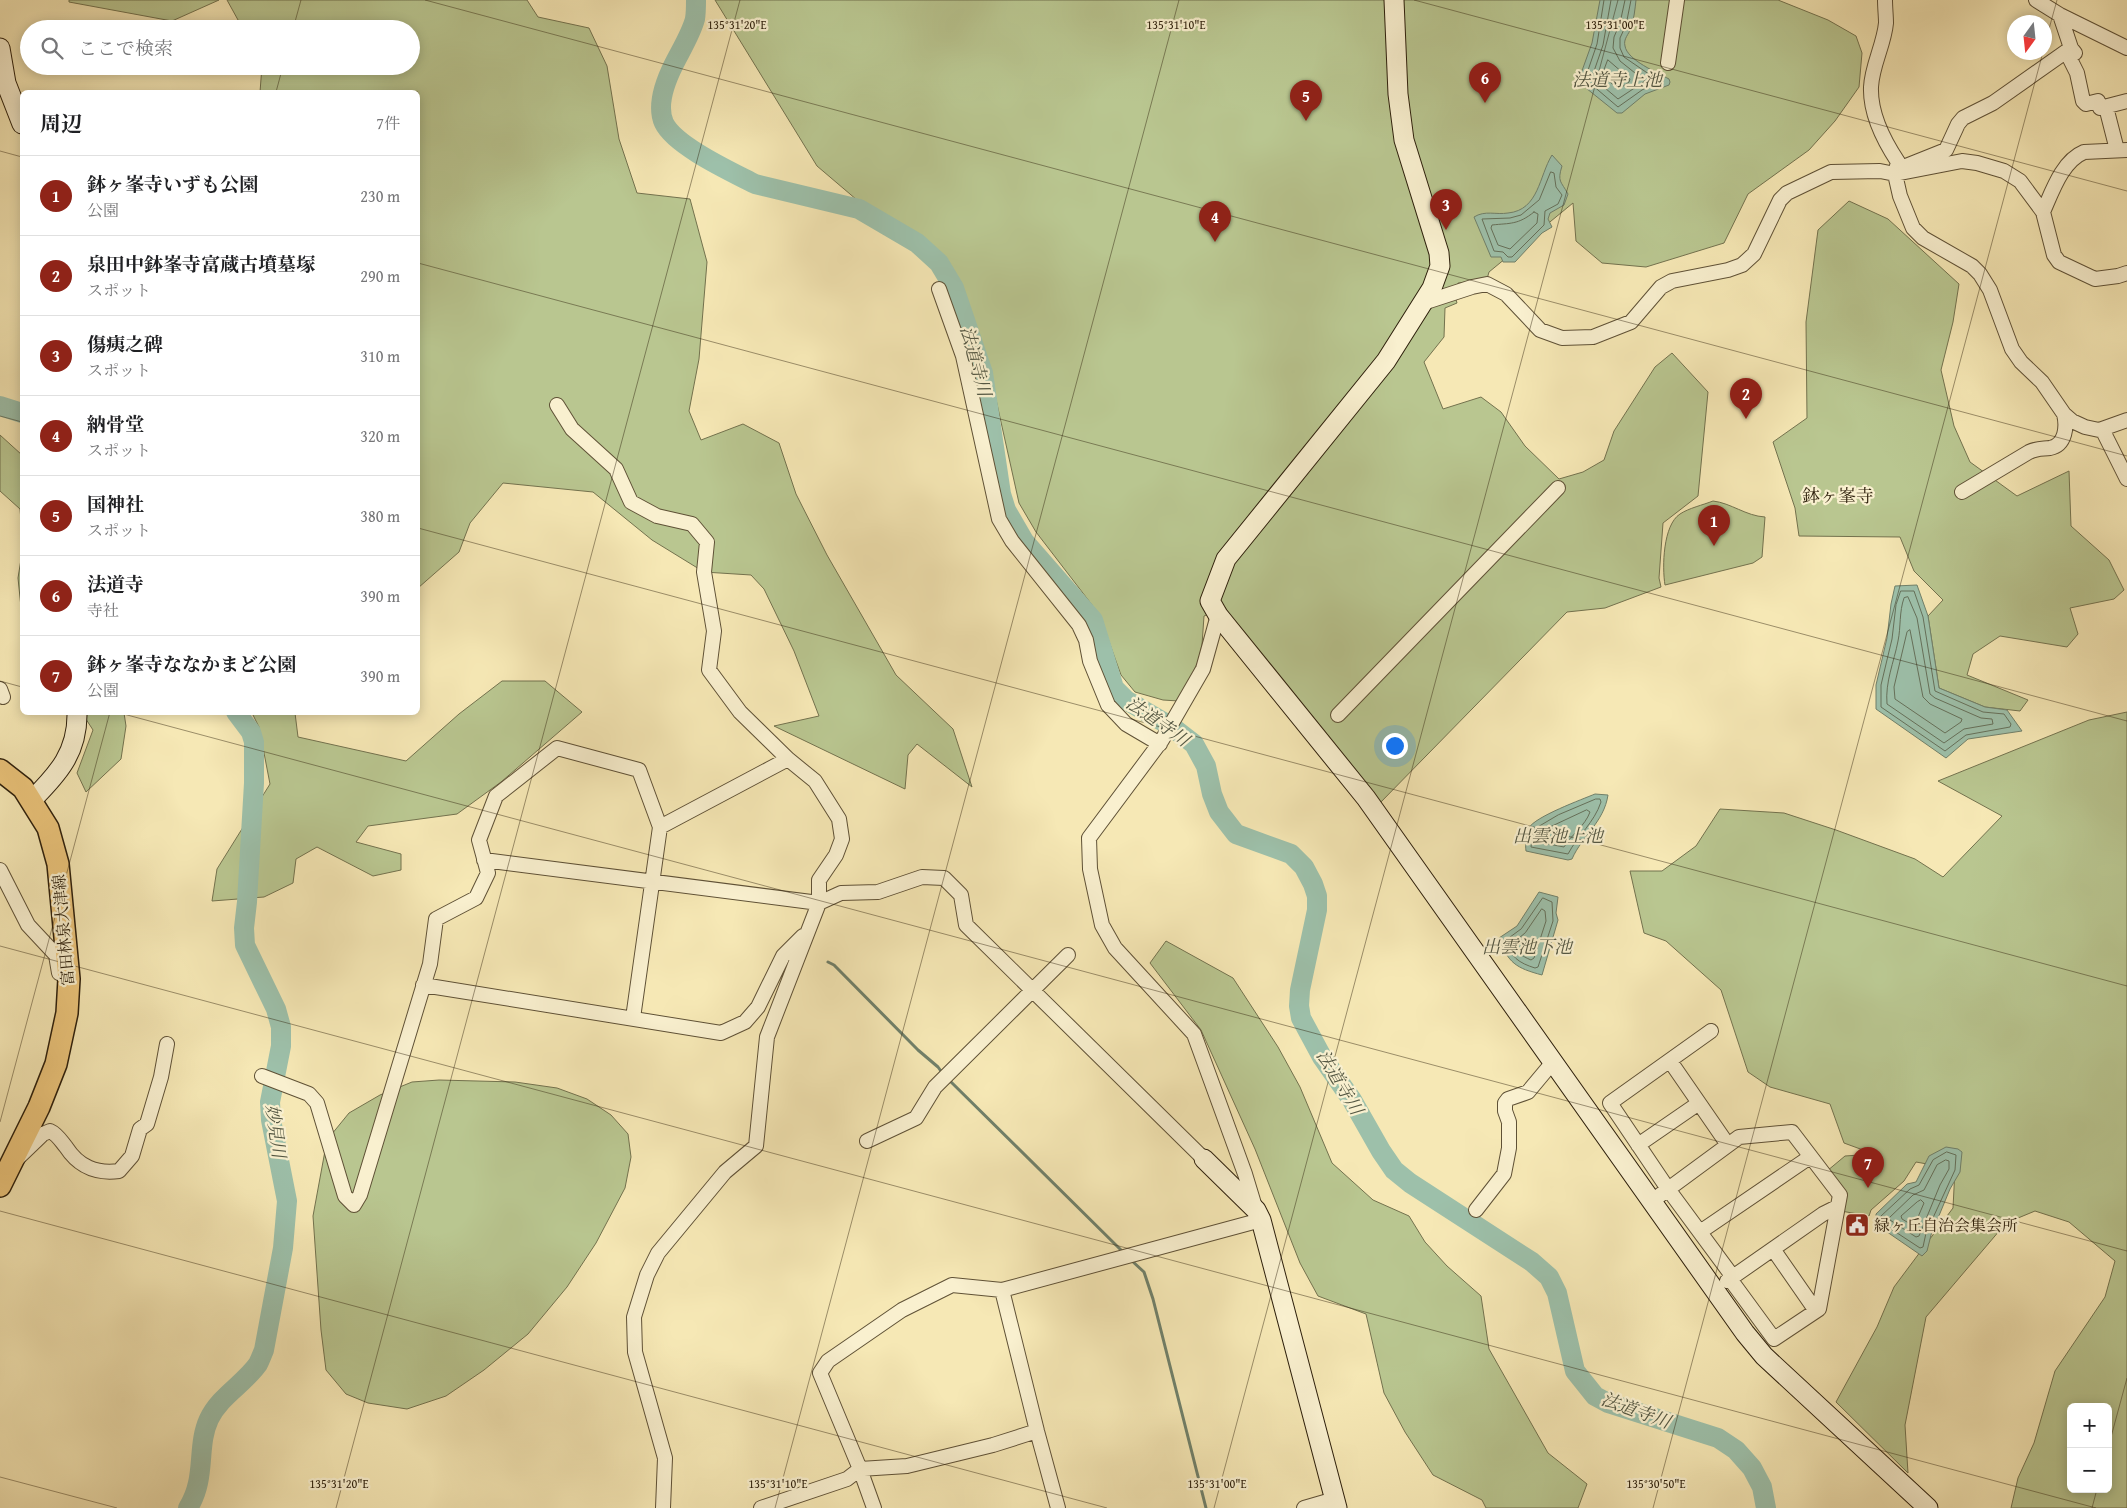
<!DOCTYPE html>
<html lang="ja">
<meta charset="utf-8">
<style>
:root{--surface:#fff;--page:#f2f2f2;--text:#202124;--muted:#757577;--line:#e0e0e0;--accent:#8f2418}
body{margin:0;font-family:"Gentium Book Plus","Noto Serif JP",serif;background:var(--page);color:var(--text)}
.controls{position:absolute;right:15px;bottom:15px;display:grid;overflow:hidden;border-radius:8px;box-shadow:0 2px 12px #0003}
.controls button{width:45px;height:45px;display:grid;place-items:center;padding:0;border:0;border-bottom:1px solid var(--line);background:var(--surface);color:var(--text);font:25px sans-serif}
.compass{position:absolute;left:2007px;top:15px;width:45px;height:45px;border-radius:50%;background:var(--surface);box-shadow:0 2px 12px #0003;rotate:195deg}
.you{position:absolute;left:1394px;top:745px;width:18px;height:18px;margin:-12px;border:4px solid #fff;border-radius:50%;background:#1a73e8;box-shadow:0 0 0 8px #1a73e833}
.badge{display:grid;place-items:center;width:32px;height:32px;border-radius:50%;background:var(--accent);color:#fff;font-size:16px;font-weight:700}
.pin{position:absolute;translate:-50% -41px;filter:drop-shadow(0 1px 2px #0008)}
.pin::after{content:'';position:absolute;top:26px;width:18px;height:15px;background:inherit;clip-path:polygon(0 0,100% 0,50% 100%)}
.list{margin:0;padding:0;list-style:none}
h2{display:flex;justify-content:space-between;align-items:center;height:65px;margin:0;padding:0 20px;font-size:21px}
h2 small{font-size:16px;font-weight:400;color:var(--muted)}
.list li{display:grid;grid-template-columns:32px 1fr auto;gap:15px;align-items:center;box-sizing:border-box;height:80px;padding:0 20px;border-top:1px solid var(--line)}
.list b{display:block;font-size:19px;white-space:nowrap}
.list p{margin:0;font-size:16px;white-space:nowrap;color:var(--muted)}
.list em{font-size:16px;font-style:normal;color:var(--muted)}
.icon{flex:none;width:28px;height:28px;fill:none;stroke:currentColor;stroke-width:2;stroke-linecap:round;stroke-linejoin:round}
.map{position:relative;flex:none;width:2127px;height:1508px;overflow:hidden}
.search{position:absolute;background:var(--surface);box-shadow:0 2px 12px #0003;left:20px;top:20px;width:400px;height:55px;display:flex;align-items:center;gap:12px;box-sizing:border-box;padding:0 18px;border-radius:28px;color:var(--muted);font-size:19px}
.panel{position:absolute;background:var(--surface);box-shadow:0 2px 12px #0003;left:20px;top:90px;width:400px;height:625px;border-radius:8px}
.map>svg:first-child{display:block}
.green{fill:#b9c690;stroke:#73724e;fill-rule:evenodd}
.water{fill:#9dc0aa;stroke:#70806a}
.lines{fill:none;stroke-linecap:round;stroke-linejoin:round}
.shore{stroke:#65705a;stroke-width:1}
.stream{stroke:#70806a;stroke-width:3}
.river{stroke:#9dc0aa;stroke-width:20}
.street-casing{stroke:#5f5136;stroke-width:16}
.secondary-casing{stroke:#2d1f0b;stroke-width:21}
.primary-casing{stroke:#2d1f0b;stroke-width:24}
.street{stroke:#f9f0cf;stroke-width:14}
.secondary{stroke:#f9f0cf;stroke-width:19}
.primary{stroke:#ebc47a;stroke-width:21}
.ticks{fill:none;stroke:#2d1f0b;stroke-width:1;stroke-opacity:0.45}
.labels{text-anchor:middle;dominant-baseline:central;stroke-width:4.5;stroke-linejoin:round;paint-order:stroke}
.street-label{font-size:16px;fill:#2d1f0b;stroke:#f9f0cf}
.poi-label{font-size:16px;fill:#2d1f0b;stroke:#f9f0cf;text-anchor:start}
.water-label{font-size:18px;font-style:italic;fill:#545743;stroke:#f9f0cf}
.neighbourhood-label{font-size:18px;fill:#2d1f0b;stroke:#f9f0cf}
.ticks-label{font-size:12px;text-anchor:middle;fill:#2d1f0b;stroke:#f9f0cf;stroke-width:4.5;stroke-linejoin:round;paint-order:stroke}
</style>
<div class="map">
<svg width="2127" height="1508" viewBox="0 0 2127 1508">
<rect width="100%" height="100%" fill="#f6e8b5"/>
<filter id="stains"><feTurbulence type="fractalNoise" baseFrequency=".004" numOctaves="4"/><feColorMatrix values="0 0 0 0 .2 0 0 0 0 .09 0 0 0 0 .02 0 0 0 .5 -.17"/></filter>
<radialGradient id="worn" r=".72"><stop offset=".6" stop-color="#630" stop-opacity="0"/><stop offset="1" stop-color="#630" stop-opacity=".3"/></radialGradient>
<path class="green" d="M 69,0 L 219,0 L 172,21 L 69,2 Z
M 227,0 L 527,0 L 538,17 L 589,28 L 607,66 L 619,139 L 637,193 L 690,199 L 707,262 L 699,359 L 689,411 L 701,440 L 743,424 L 779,443 L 796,494 L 827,555 L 896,675 L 953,729 L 972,787 L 917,744 L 908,755 L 905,789 L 774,726 L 819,716 L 794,651 L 764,589 L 751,575 L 704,572 L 652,540 L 593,492 L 503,483 L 470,523 L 459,552 L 418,588 L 418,92 L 260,92 L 262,66 L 411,66 L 411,29 L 243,29 Z
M 715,0 L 1778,0 L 1828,20 L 1856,36 L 1862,53 L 1859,87 L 1835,121 L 1809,150 L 1748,194 L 1724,243 L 1646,267 L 1602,263 L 1576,241 L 1573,203 L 1489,272 L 1487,279 L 1458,283 L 1455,296 L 1457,303 L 1445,308 L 1444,337 L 1424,362 L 1443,409 L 1481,397 L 1501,412 L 1525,446 L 1559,479 L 1583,472 L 1604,460 L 1614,431 L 1655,367 L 1672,353 L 1708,392 L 1698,496 L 1663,523 L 1659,578 L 1661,587 L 1605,608 L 1567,612 L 1379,804 L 1232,621 L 1225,607 L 1204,616 L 1202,645 L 1198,662 L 1179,701 L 1163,700 L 1135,692 L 1121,675 L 1099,614 L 1036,532 L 1019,503 L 987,359 L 961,286 L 917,240 L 857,200 L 817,166 Z
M 1849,201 L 1888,219 L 1959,284 L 1953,322 L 1941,370 L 1954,426 L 1970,462 L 2017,496 L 2069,471 L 2071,526 L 2109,560 L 2124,590 L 2114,599 L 2070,608 L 2078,634 L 2067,647 L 2000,636 L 1973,654 L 1967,675 L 2028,700 L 2020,711 L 1985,707 L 1939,688 L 1928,616 L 1943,600 L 1914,571 L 1900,537 L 1799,536 L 1795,508 L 1773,442 L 1807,418 L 1806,322 L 1818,230 Z
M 0,435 L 22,455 L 22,532 L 20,509 L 0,491 Z
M 1713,501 C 1731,503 1746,516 1765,517 L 1762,557 L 1753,563 L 1665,585 C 1662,567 1663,525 1680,514 C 1689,508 1703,505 1713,501 Z
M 22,553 L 22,617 L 18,578 Z
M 502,681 L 545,681 L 582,712 L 501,782 L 457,814 L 368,826 L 356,842 L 401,854 L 401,870 L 373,876 L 317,847 L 296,859 L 293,883 L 264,897 L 212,901 L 217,869 L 270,784 L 259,727 L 252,713 L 295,713 L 298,737 L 406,761 L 459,714 Z
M 2127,712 L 2127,1508 L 2011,1508 L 2018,1478 L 2034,1443 L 2055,1371 L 2105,1297 L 2115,1261 L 2069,1222 L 2035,1211 L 2006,1223 L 1926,1317 L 1905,1425 L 1908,1473 L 1836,1402 L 1877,1327 L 1894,1287 L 1953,1208 L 1955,1169 L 1916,1162 L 1904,1181 L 1871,1210 L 1869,1216 L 1841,1211 L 1827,1171 L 1845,1156 L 1874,1154 L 1844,1143 L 1830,1104 L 1770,1087 L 1748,1072 L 1721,990 L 1666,941 L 1644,933 L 1630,871 L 1662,871 L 1696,846 L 1720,809 L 1784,813 L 1836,830 L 1915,859 L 1943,877 L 2002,816 L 1938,781 L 2089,720 ZM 2071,1407 L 2108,1407 L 2108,1489 L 2071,1489 Z
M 82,713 L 124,713 L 126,726 L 121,759 L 86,792 L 77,773 L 93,730 Z
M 1166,941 L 1233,978 L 1278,1047 L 1300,1087 L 1332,1163 L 1373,1200 L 1409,1216 L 1425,1242 L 1447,1266 L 1481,1296 L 1489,1349 L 1548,1453 L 1587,1484 L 1578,1508 L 1486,1508 L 1482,1500 L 1433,1475 L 1405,1432 L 1384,1393 L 1366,1314 L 1318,1296 L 1300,1263 L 1255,1149 L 1201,1030 L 1150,963 Z
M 439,1080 L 515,1082 L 557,1088 L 587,1099 L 611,1115 L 628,1134 L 631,1157 L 625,1188 L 596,1243 L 567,1287 L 528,1334 L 484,1370 L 446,1396 L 407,1409 L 368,1403 L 346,1394 L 326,1370 L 321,1330 L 313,1216 L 327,1140 L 349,1113 L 380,1095 L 412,1082 Z"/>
<path class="water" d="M 1600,0 L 1636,0 C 1635,9 1634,19 1631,28 C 1629,34 1623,39 1625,46 C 1627,60 1658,73 1669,79 L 1670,82 L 1669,85 L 1645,94 L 1622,113 L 1617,113 L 1581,84 L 1579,79 L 1592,43 Z
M 1552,155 L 1562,166 C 1557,182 1561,181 1568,194 L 1564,205 L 1550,213 L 1548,219 L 1552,227 L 1542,233 L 1515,262 L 1503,262 L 1501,257 L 1491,257 L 1474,217 C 1485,210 1496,215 1508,213 C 1539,210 1539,176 1552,155 Z
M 1917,585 L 1928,616 L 1939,688 L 1985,707 L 2007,710 L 2022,731 L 1968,739 L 1946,758 L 1876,709 L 1876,685 L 1887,638 L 1891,604 L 1895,586 Z
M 1595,794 L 1608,795 C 1604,822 1582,836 1572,859 L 1568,860 L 1526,851 C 1525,844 1526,834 1529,828 C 1534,817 1583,799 1595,794 Z
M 1539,892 L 1558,897 L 1556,913 L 1558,920 L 1542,975 C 1516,968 1508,963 1499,938 L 1517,926 Z
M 1946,1147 L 1958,1149 L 1962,1152 L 1960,1172 L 1950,1189 L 1931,1235 L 1927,1251 L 1922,1256 L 1877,1225 L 1876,1214 L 1907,1184 L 1916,1182 L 1929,1156 Z"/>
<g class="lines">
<path class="shore" d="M 1604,0 L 1597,44 L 1585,79 L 1618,107 L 1642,90 L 1659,81 L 1624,57 L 1620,48 L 1620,38 L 1626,25 L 1631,0
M 1611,0 L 1603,45 L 1592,77 L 1618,99 L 1645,81 L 1620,61 L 1613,48 L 1614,37 L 1620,23 L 1625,0
M 1608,60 L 1630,79 L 1629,82 L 1619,89 L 1602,76 Z
M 1551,172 L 1554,173 L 1556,187 L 1562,195 L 1558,204 L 1545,211 L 1544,225 L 1512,257 L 1508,257 L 1503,252 L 1494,251 L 1482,219 L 1510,218 L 1521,215 L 1539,200 Z
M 1534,212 L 1538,214 L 1537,223 L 1510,249 L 1498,245 L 1491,228 L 1492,225 C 1510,223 1518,225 1534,212 Z
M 1901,591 L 1914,591 L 1923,617 L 1935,691 L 1983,712 L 2004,714 L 2011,724 L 2010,727 L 1966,735 L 1945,751 L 1881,707 L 1881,685 L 1892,639 L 1896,605 Z
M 1908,597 L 1917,618 L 1930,694 L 1935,698 L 1981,718 L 1992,719 L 1993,724 L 1964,729 L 1944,743 L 1887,704 C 1885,682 1894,662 1898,641 C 1901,627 1899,612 1904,598 Z
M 1910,630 L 1923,697 L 1930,704 L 1962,719 L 1961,722 L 1945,733 L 1895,699 L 1894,687 L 1907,632 Z
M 1596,799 L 1600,799 L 1601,802 C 1594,823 1578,835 1568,854 L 1531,847 L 1533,831 L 1536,828 L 1558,815 Z
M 1587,810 L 1590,812 C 1585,826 1571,835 1564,847 L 1538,842 L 1540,832 Z
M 1543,898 L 1552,902 L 1553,921 L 1538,967 L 1535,968 C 1519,963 1510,957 1506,940 L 1521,929 Z
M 1542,909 L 1545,911 L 1546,921 L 1534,958 L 1531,960 C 1522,956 1516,953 1513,943 L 1525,933 Z
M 1947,1152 L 1956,1155 L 1955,1170 L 1926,1233 L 1923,1247 L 1920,1248 L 1882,1223 L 1881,1216 L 1910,1189 L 1919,1185 L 1933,1160 Z
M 1946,1160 L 1949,1161 L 1949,1169 L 1940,1185 L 1919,1236 L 1916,1237 L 1890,1220 L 1889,1218 L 1913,1195 L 1924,1190 L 1937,1165 Z
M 1921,1200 L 1924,1203 L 1915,1224 L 1912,1225 L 1902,1219 L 1901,1216 L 1917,1202 Z"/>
<path class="stream" d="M 828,962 L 834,965 L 918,1050 L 938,1067 L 943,1074
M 948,1079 L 1123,1252
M 1131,1260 L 1144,1272 L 1153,1299 L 1206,1508"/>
<path class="river" d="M 696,0 C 696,6 696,13 695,19 C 691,34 681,50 674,64 C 666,80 656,105 664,123 C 675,146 732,172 755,184 L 859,209 L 917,243 L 939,263 L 954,288 L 983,373 L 1001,494 L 1006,510 L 1024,541 L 1093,620 L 1114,688 L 1126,700 L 1172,727 L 1194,744 L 1206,766 L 1212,794 L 1219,812 L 1236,834 L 1291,854 L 1304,867 L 1313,884 L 1317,896 L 1317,910 L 1300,990 L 1299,1006 L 1301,1018 L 1322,1057 L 1352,1100 L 1381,1151 L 1394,1170 L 1410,1183 L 1532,1262 L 1549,1277 L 1557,1293 L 1575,1371 L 1595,1396 L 1608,1403 L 1718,1438 L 1736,1450 L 1752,1468 L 1762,1487 L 1766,1508
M 0,406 L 22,413
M 188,1508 C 207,1478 196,1447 209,1419 C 220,1396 244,1384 258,1364 C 260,1360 262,1355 264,1350 L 283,1248 L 287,1201 L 271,1120 L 270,1102 L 281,1046 L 281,1027 L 276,1009 L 245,945 L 244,928 L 247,902 L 254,783 L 254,742 L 251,732 L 236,712"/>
<defs>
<path id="street" d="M 1885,0 C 1885,8 1886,16 1886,23 C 1884,45 1872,65 1871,87 C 1870,113 1884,141 1898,162 L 1895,174 L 1900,196 L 1913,228 L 1923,238 L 1972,266 L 1980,274 L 1990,290 L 2012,349 L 2021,362 L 2042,382 L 2064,414 L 2072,421 L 2085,427 L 2099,430 L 2127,420
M 2036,0 L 2060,15 L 2127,48
M 2071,48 L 2075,53 L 2069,57 L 2077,73 L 2083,101 L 2086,104 L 2098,101 L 2100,108 L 2127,101
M 1668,63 L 1677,0
M 2106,107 L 2117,150
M 1906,166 L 1946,150 L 1958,124 L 1963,118 L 1993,103 L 2071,48 L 2060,15
M 2043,212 C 2052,192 2062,161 2084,152 L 2127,150
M 939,289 L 963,356 L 999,519 L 1012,541 L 1079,625 L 1086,640 L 1090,661 L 1108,705 L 1126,724 L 1160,744
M 1423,303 L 1472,287 L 1487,284 L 1506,294 L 1540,330 L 1562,338 L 1593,337 L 1631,322 L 1661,287 L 1672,281 L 1728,270 L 1742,265 L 1754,254 L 1780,200 L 1787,193 L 1831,172 L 1880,171 L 1895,174 L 1962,161 L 1977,163 L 2004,171 L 2020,181 L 2043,212 L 2054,255 L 2059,262 L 2095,279 L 2118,276 L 2127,273
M 2102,429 L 2127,479
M 1962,492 L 2029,452 C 2037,448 2042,449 2050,448 C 2066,445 2067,426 2064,414
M 1218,615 L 1203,669 L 1162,740 L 1089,838 L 1090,869 L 1102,925 L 1115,948 L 1194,1034 L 1245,1174 L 1255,1207
M 0,689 L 3,697
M 1338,715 L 1558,488
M 484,860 L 819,903 L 819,880 L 836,855 L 842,839 L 839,819 L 815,781 L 788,759 L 740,712 L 709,670 L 714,631 L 704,572 L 707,542 L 692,524 L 657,516 L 631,502 L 616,469 L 572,429 L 557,405
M 0,870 L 28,925 L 56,955 L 59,973
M 423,985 L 721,1033 L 745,1022 L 758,1007 L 783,956 L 803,936
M 633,1018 L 660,827 L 788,759
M 1711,1031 L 1610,1103 L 1668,1189 L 1733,1277
M 1670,1061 L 1728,1145
M 262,1076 L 309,1094 L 317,1103 L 345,1196 L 354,1205 L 360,1195 L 430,964 L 436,919 L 476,898 L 488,873 L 479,840 L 496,796 L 557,748 L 639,770 L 660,827
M 867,1141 L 916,1118 L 935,1087 L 1068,955
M 1638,1145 L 1699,1103
M 17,1159 L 43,1134 L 50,1131 C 57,1134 61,1141 66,1147 C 79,1167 96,1174 119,1171 L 132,1156 L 140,1129 L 147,1124 L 161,1077 L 167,1044
M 1652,1201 L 1739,1137 L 1792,1132 L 1840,1195 L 1819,1309 L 1774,1339 L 1730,1279
M 1476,1210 L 1504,1174 L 1509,1148 L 1509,1122 L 1505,1111 L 1505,1103 L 1508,1099 L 1528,1092 L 1553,1062
M 1700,1232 L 1810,1157
M 1773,1249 L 1816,1311
M 1727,1281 L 1823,1214 L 1837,1207
M 1002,1290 L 1037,1431 L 1058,1508
M 1037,1431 L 993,1445 L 907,1466 L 860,1469 L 820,1373 L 828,1361 L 902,1310 L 952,1285 L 1002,1290 L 1261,1220
M 663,1508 L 665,1458 L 635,1352 L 634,1317 L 647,1275 L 658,1253 L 725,1172 L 756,1146 L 767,1037 L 819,903 L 841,893 L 878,892 L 922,877 L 944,878 L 961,895 L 966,925 L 1204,1159
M 761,1508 L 847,1479 L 860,1469 L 874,1508
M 1304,1508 L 1335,1499"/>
<path id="secondary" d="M 1394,0 L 1398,94 L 1404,140 L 1439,253 L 1440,266 L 1432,288 L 1386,361 L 1226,559 L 1210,601 L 1218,615 L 1366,798 L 1745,1333 L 1764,1356 L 1928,1508
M 0,48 L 6,83 L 22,124
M 32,800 C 58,774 78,752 77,712
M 1204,1159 L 1256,1210 L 1261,1220 L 1337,1508"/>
<path id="primary" d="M 0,770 L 23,788 L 48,828 L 58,864 L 69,979 L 67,1013 L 56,1064 L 39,1107 L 0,1186"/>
</defs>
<use href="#street" class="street-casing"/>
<use href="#secondary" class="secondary-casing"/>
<use href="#primary" class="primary-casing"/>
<use href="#street" class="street"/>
<use href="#secondary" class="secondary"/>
<use href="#primary" class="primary"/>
</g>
<path class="ticks" d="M 425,0 L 2127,456M 1414,0 L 2127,191M 293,29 L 301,0M 2044,47 L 2057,0M 276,92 L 283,66M 0,151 L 22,157M 418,263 L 2127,721M 0,416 L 22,422M 418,528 L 2127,986M 0,681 L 22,687M 116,712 L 2127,1251M 0,946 L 2096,1508M 0,1122 L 110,712M 0,1211 L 1107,1508M 2108,1448 L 2127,1378M 0,1477 L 117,1508M 336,1508 L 740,0M 775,1508 L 1179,0M 1214,1508 L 1618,0M 1653,1508 L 2043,52M 2092,1508 L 2097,1489"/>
<defs>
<symbol id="civic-square" viewBox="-11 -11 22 22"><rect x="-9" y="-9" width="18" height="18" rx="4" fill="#8f2418" stroke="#f9f0cf"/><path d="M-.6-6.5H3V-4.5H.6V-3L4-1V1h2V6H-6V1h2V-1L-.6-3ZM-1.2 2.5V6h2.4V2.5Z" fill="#fff"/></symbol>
</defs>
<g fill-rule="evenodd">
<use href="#civic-square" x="1843" y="1211" width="28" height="28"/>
</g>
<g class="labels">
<g class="street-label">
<text transform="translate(63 930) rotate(-95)">富田林泉大津線</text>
</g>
<g class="poi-label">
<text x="1874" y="1225">緑ヶ丘自治会集会所</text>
</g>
<g class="water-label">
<text x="1617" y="79">法道寺上池</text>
<text transform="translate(976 361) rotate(75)">法道寺川</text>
<text transform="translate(1158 721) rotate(35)">法道寺川</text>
<text x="1558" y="835">出雲池上池</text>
<text x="1527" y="946">出雲池下池</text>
<text transform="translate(1340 1082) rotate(59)">法道寺川</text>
<text transform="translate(276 1131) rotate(82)">妙見川</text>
<text transform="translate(1636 1410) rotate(20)">法道寺川</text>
</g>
<g class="neighbourhood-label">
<text x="1838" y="495">鉢ヶ峯寺</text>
</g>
</g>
<g class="ticks-label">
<text x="737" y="29">135°31'20"E</text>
<text x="1176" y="29">135°31'10"E</text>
<text x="1615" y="29">135°31'00"E</text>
<text x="339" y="1488">135°31'20"E</text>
<text x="778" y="1488">135°31'10"E</text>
<text x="1217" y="1488">135°31'00"E</text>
<text x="1656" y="1488">135°30'50"E</text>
</g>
<rect width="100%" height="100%" filter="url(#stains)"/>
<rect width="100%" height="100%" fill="url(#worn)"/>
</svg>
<div class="controls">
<button>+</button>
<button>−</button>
</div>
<svg class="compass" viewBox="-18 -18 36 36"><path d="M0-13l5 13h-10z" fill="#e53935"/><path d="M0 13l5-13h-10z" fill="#757577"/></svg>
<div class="you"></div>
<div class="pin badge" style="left:1714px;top:546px">1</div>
<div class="pin badge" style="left:1746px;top:419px">2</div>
<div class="pin badge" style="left:1446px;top:230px">3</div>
<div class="pin badge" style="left:1215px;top:242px">4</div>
<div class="pin badge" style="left:1306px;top:121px">5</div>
<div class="pin badge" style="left:1485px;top:103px">6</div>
<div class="pin badge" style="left:1868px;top:1188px">7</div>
<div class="search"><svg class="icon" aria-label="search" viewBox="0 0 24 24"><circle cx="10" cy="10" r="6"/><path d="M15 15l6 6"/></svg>ここで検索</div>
<section class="panel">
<h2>周辺<small>7件</small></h2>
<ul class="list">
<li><span class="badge">1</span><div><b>鉢ヶ峯寺いずも公園</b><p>公園</p></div><em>230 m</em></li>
<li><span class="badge">2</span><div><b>泉田中鉢峯寺富蔵古墳墓塚</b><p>スポット</p></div><em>290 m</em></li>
<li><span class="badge">3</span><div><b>傷痍之碑</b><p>スポット</p></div><em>310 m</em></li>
<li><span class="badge">4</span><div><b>納骨堂</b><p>スポット</p></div><em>320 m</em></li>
<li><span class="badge">5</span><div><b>国神社</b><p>スポット</p></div><em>380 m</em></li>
<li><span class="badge">6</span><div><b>法道寺</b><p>寺社</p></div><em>390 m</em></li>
<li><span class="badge">7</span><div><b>鉢ヶ峯寺ななかまど公園</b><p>公園</p></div><em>390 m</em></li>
</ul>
</section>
</div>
